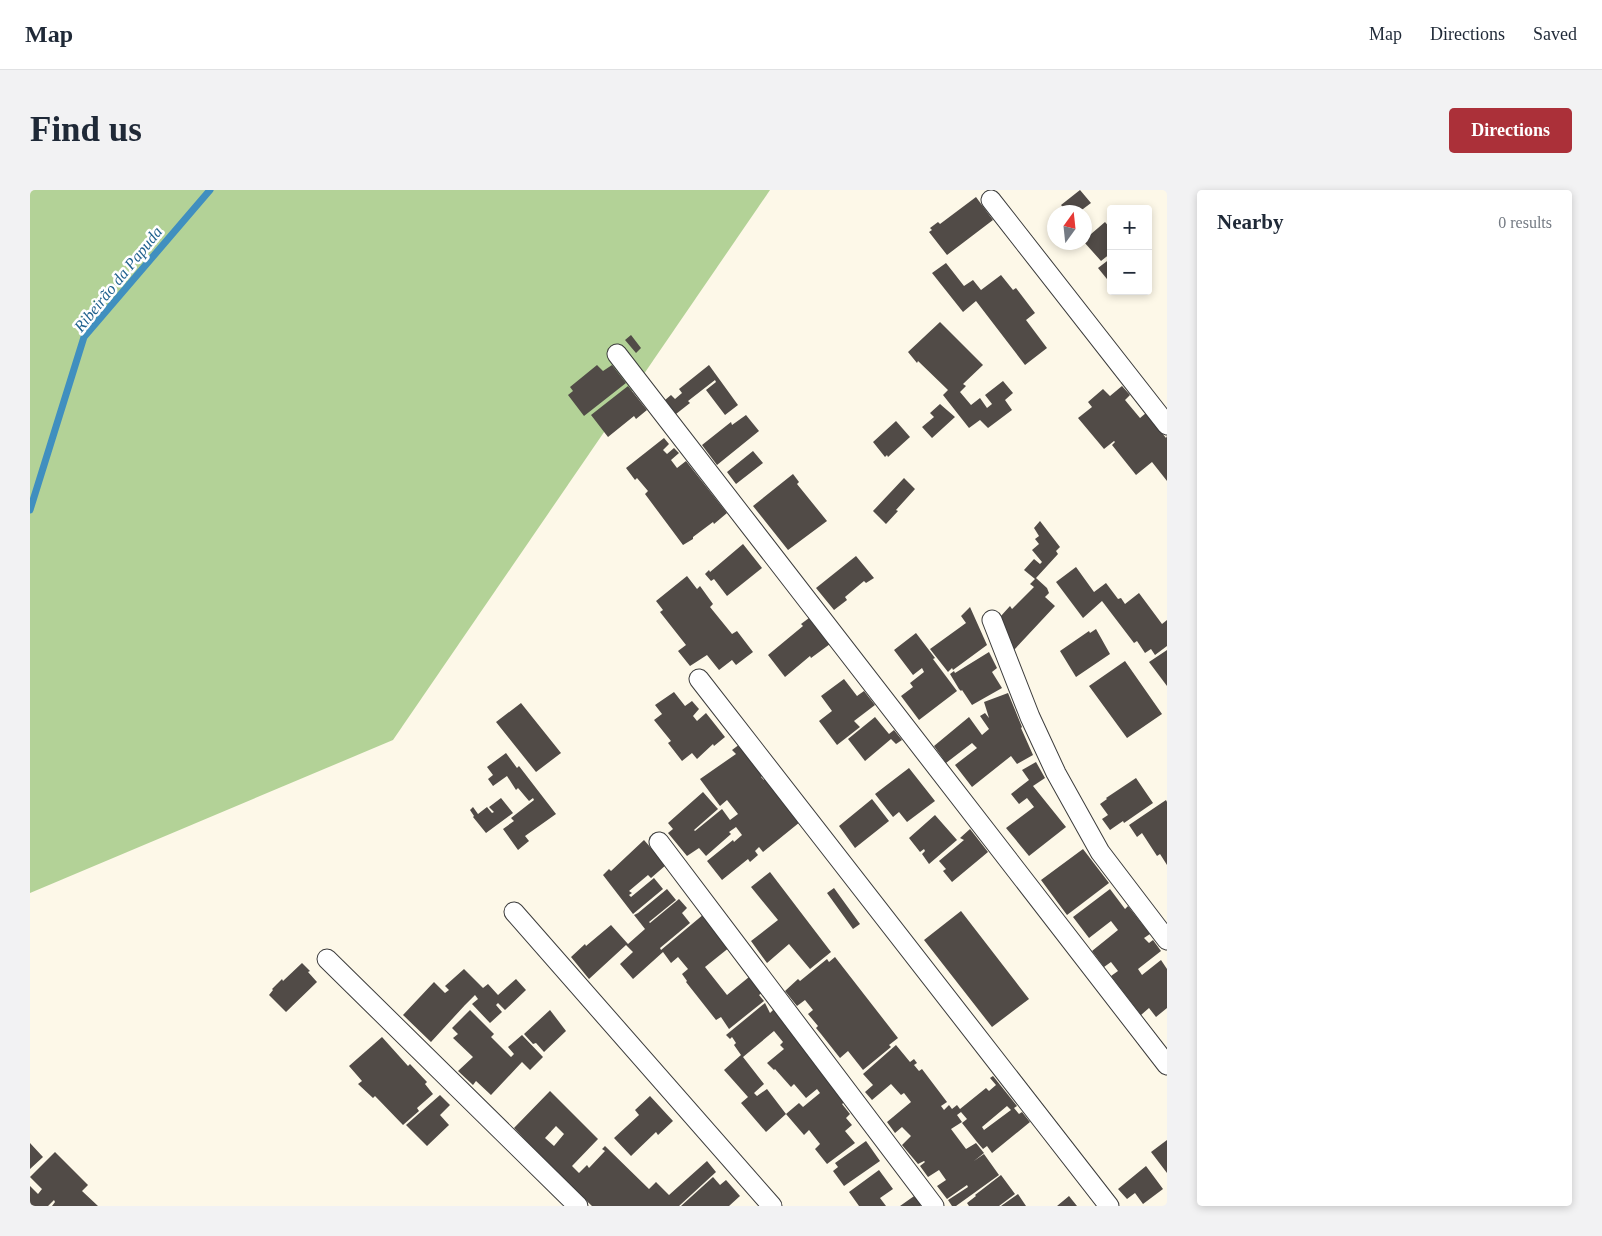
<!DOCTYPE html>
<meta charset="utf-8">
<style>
:root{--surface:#fff;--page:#f2f2f3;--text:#1f2937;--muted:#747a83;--line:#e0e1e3;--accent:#ab3039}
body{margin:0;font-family:Georgia,serif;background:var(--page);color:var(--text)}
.controls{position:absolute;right:15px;top:15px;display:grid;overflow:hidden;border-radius:5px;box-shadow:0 2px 8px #0003}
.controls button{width:45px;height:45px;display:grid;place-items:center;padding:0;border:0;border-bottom:1px solid var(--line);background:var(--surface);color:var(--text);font:25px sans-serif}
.compass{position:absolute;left:1017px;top:15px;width:45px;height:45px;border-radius:50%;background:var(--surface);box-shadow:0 2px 8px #0003;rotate:15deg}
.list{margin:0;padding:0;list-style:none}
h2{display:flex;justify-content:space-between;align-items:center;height:65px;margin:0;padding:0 20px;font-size:21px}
h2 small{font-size:16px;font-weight:400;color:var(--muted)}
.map{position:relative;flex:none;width:1137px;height:1016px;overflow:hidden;border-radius:5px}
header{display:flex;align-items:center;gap:30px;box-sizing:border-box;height:70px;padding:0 25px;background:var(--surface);border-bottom:1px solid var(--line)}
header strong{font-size:24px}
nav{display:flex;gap:28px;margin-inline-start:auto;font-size:18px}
.intro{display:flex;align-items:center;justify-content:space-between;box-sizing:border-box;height:120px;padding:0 30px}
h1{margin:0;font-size:35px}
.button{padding:12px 22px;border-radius:5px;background:var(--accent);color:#fff;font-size:18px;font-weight:700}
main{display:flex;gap:30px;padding:0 30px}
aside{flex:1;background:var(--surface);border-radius:5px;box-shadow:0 2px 8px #0003}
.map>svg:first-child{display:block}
.forest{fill:#b3d297}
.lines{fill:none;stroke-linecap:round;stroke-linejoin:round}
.stream{stroke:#408fbf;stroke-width:7}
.building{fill:#514b47;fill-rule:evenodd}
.street-casing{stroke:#3c3c3c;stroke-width:21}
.street{stroke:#fff;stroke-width:19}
.labels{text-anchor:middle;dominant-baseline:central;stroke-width:5;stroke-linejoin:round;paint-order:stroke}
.water-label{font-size:16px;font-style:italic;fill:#20618e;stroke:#fff}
</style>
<header>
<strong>Map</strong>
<nav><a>Map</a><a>Directions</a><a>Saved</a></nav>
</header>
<div class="intro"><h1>Find us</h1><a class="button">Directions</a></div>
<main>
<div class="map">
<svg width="1137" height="1016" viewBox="0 0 1137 1016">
<rect width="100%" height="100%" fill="#fdf8e8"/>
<path class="forest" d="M 0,0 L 740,0 L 363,550 L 0,703 Z"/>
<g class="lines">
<path class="stream" d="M 0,320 L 54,147 L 180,0"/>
</g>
<path class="building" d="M 1050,0 L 1061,13 L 1049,22 L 1037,22 L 1031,15 Z
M 946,7 L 963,30 L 917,65 L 899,42 L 902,40 L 900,38 L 908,32 L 910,34 Z
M 1075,32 L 1081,39 L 1081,63 L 1071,71 L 1054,52 L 1054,50 Z
M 1081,68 L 1081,94 L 1068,78 Z
M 916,73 L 934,96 L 943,90 L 951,100 L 971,85 L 983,100 L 986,98 L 1005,123 L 996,130 L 1017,158 L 995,175 L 946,111 L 933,122 L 902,83 Z
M 910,132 L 953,175 L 933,194 L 936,196 L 930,202 L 941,215 L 950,208 L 957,218 L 962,214 L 955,205 L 973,191 L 983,203 L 975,210 L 982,220 L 958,238 L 950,230 L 939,238 L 913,205 L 918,200 L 888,171 L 887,173 L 878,162 Z
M 601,145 L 611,158 L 606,163 L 595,150 Z
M 567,175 L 573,181 L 582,175 L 596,193 L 554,226 L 538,205 L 543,201 L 540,197 Z
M 679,175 L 708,215 L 695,225 L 676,200 L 686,192 L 685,190 L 658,211 L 660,213 L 646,224 L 635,210 L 641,205 L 645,209 L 652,203 L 649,199 Z
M 598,196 L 617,220 L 606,229 L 604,226 L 578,247 L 561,225 Z
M 1092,196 L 1100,205 L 1095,210 L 1110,228 L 1116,223 L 1136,248 L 1137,246 L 1137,291 L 1122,272 L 1106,285 L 1082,255 L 1085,252 L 1084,251 L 1074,259 L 1048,228 L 1062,217 L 1058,212 L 1073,199 L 1080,206 Z
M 910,214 L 925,227 L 902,248 L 892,237 L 904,227 L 900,223 Z
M 716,225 L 729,241 L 687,275 L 672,255 L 701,232 L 702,235 Z
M 866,231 L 880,247 L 858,267 L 857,265 L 855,267 L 843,252 Z
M 634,248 L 639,254 L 633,260 L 637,264 L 644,258 L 649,263 L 641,270 L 647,278 L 656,271 L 697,323 L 684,334 L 683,332 L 663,347 L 663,349 L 653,355 L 615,304 L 618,301 L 607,288 L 605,290 L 596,278 Z
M 723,261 L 733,273 L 706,294 L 697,282 Z
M 763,284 L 769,292 L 767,294 L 797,331 L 758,360 L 723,316 Z
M 874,288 L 885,299 L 866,320 L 868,321 L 856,334 L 843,321 Z
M 1010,331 L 1030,357 L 1026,361 L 1028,364 L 1006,388 L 1017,398 L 1019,403 L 1015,407 L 1025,416 L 984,460 L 970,427 L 980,416 L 982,419 L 1004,397 L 1000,394 L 1005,389 L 994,380 L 1004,369 L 1010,374 L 1012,372 L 1002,360 L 1009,354 L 1005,349 L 1009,346 L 1004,338 Z
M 713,354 L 732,378 L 697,406 L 684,389 L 681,391 L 675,384 L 679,380 L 680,382 Z
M 826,366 L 844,388 L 836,393 L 834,391 L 815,407 L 817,410 L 804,420 L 786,398 Z
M 1046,377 L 1064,402 L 1076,393 L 1088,409 L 1091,408 L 1095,414 L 1109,403 L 1132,434 L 1137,430 L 1137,456 L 1125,465 L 1121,459 L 1115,463 L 1107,451 L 1104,453 L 1072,411 L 1053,428 L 1026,392 Z
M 657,386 L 667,399 L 670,396 L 683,414 L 680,417 L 702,444 L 707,441 L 723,462 L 706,475 L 702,470 L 689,480 L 677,465 L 660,476 L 648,461 L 656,455 L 630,422 L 633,420 L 626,411 Z
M 940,417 L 957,455 L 923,480 L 922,478 L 918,482 L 900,459 L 936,433 L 931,426 Z
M 779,428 L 800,454 L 781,468 L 780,466 L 755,487 L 738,465 L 773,436 L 771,434 Z
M 1066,439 L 1080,464 L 1046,487 L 1030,461 L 1059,441 L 1060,443 Z
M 886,443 L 905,468 L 903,469 L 927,501 L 889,530 L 871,506 L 883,497 L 880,493 L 894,482 L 892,478 L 883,485 L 864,460 Z
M 1137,460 L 1137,496 L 1119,472 Z
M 959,462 L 967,478 L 962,482 L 972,498 L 942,515 L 932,500 L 931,501 L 929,499 L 920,484 L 924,481 L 925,483 Z
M 1095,471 L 1132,524 L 1097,548 L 1059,496 Z
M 814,489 L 827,506 L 834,501 L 845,515 L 824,531 L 830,537 L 807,555 L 789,531 L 802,521 L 791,506 Z
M 644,502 L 655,516 L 662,511 L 669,519 L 663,526 L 667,531 L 676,523 L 695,547 L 684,556 L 683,554 L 667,569 L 662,563 L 652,571 L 638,553 L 641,551 L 624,530 L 632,524 L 625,515 Z
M 978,503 L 992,537 L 991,538 L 1003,565 L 987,574 L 981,566 L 942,597 L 925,575 L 947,558 L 942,553 L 916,573 L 904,556 L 939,527 L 952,545 L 959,539 L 950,526 L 955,523 L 959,528 L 954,512 Z
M 491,513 L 531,563 L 506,582 L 466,532 Z
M 845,527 L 859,544 L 864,540 L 872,550 L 866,554 L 861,549 L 835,571 L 818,549 Z
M 710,554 L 734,584 L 731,587 L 734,590 L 736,588 L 770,632 L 733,662 L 729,657 L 725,661 L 728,665 L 720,672 L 718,669 L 692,690 L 677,671 L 703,650 L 704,652 L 712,645 L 706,637 L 699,642 L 701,644 L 676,666 L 669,658 L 657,666 L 638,643 L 643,639 L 638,633 L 673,602 L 688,619 L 664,640 L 665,641 L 692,619 L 700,630 L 708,624 L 697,610 L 690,616 L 670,589 L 706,564 L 702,560 Z
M 476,563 L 487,578 L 489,576 L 526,624 L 495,646 L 499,651 L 488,660 L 473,639 L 484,631 L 481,628 L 504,610 L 503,608 L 499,611 L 488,598 L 486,600 L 477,586 L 463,596 L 458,589 L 463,585 L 457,577 Z
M 1006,572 L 1015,588 L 1003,596 L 1036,637 L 999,666 L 976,638 L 1004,617 L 997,608 L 989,614 L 981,604 L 999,590 L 992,580 Z
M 879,578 L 905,611 L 877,632 L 869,622 L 863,627 L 845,604 Z
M 1106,588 L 1123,613 L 1094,633 L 1093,631 L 1080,640 L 1072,629 L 1078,625 L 1070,614 L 1077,609 L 1076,608 Z
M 471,608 L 483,623 L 456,643 L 443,627 L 444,626 L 440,620 L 443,617 L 448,624 L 457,617 L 462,623 L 464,622 L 459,617 Z
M 842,609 L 859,631 L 825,658 L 809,636 Z
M 1136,610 L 1137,612 L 1137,675 L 1130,664 L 1127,666 L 1112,643 L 1107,647 L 1099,635 Z
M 905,625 L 927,650 L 899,674 L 892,664 L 895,661 L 894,659 L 890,662 L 879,648 Z
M 940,639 L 958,662 L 922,692 L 913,681 L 916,679 L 909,671 L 934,650 L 930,648 Z
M 614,650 L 636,675 L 621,688 L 618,685 L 599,701 L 602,703 L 599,705 L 601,707 L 624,688 L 633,699 L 603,724 L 573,685 L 579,679 L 581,681 Z
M 1053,659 L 1079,693 L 1037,725 L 1011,690 Z
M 740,682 L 801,762 L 780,779 L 759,754 L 737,773 L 721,751 L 748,730 L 721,697 Z
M 804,698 L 830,734 L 823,739 L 797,703 Z
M 637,699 L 646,710 L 619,732 L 620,733 L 649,709 L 657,718 L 652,723 L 660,733 L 630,758 L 631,760 L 674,724 L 700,757 L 675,777 L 697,805 L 719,787 L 732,803 L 729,805 L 734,811 L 699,839 L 691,827 L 686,830 L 656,792 L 657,791 L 652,784 L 658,779 L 648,767 L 641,773 L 633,762 L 603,789 L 590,774 L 603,762 L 596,755 L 559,789 L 541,767 L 555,754 L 556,756 L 581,735 L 598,754 L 615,739 L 604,725 L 608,723 Z
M 1080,699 L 1095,719 L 1098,716 L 1120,744 L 1114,748 L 1119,753 L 1123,750 L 1131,761 L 1108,779 L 1112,785 L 1131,770 L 1137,779 L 1137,818 L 1126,827 L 1119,818 L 1111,825 L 1081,786 L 1088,781 L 1081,772 L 1074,777 L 1062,761 L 1088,740 L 1081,731 L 1059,748 L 1043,727 Z
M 931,721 L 999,809 L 962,837 L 894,750 Z
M 805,767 L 868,848 L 859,855 L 861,857 L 833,880 L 818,861 L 810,868 L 791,844 L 786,838 L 788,836 L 778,824 L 783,820 L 775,810 L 767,816 L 755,801 L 768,789 L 770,791 L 797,769 L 799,772 Z
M 272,773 L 280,781 L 278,782 L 287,792 L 256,822 L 239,805 L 243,800 L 242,799 L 252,789 L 253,791 Z
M 434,779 L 453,798 L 458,794 L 468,805 L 486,789 L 496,800 L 475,820 L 468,813 L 466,815 L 472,822 L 460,833 L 442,814 L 448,809 L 445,805 L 435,815 L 401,852 L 373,825 L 404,792 L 415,803 L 419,800 L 415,796 Z
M 735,813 L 740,823 L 745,818 L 816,911 L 812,914 L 820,924 L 816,928 L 822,935 L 815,941 L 825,953 L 797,974 L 785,959 L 790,954 L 779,940 L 774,945 L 756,924 L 769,913 L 773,917 L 790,903 L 787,899 L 776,908 L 764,894 L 761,897 L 745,879 L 744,880 L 737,873 L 754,859 L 750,855 L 753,852 L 744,841 L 713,867 L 734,894 L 724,903 L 727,906 L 737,899 L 756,924 L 736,942 L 711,913 L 718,907 L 694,880 L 711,865 L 704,855 L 706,853 L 702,847 L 700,849 L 696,845 Z
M 440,820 L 464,844 L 461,847 L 481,867 L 484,864 L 478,857 L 492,845 L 513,867 L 500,880 L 492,872 L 461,905 L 446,891 L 443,895 L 428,881 L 443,867 L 423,848 L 428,844 L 422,838 Z
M 520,820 L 536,841 L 514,862 L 506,853 L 503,854 L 494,844 Z
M 352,847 L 378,876 L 380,874 L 397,892 L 395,894 L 403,904 L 387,918 L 389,921 L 373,935 L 345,906 L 343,908 L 328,894 L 332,891 L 319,876 Z
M 866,855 L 880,872 L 884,869 L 887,873 L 884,875 L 889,881 L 892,879 L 917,912 L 911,916 L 914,920 L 919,915 L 922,919 L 927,915 L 930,919 L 956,898 L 959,901 L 966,895 L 960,888 L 963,886 L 987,916 L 984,918 L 989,924 L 992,922 L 1000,932 L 962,963 L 957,956 L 953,959 L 947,952 L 932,933 L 937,929 L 931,922 L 927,925 L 932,932 L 921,939 L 936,959 L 946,953 L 954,963 L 944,971 L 954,964 L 969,985 L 926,1016 L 922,1016 L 918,1010 L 938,997 L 937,995 L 917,1009 L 907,996 L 916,990 L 909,980 L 898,987 L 890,976 L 895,972 L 894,971 L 888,974 L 872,955 L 881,946 L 872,937 L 865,943 L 857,932 L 881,912 L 874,903 L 871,905 L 861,894 L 842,910 L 835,902 L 843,895 L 833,884 ZM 977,916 L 981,920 L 954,940 L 952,937 Z
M 520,901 L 568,949 L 542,976 L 549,983 L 557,975 L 559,978 L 575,961 L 572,959 L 575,956 L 619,999 L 626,992 L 639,1005 L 677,971 L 686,982 L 649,1016 L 562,1016 L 512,968 L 484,938 ZM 526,936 L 534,944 L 524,956 L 515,948 Z
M 410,905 L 420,915 L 410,925 L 419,935 L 397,956 L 376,935 Z
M 620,906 L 643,931 L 628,945 L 626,942 L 601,966 L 584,948 L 609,925 L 605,920 Z
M 1137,950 L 1137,983 L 1121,962 Z
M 836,951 L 850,971 L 814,996 L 803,981 L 808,977 L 805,973 Z
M 0,953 L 13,967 L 0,979 Z
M 25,962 L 58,995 L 52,1001 L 68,1016 L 22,1016 L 25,1012 L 24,1010 L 18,1016 L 0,1016 L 0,996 L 8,1004 L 12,999 L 0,987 Z
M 1116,976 L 1133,999 L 1113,1014 L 1105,1003 L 1097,1009 L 1088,999 Z
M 849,980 L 863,999 L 850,1008 L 856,1016 L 829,1016 L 819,1002 Z
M 971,985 L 985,1004 L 969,1016 L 939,1016 L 937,1013 L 946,1006 L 945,1005 Z
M 683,987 L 690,995 L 696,990 L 710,1006 L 699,1016 L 651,1016 Z
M 887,1004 L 894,1013 L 890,1016 L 870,1016 Z
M 988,1004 L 996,1016 L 971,1016 Z
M 1039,1006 L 1047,1016 L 1027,1016 Z"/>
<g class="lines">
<defs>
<path id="street" d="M 961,10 L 1137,235
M 587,164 L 1137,875
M 962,430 L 1000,527 L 1026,583 L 1070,662 L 1137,750
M 669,489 L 1079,1016
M 629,652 L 904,1016
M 484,722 L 742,1016
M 297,769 L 548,1016"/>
</defs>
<use href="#street" class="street-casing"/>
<use href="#street" class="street"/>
</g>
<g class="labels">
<g class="water-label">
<text transform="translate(88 89) rotate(-51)">Ribeirão da Papuda</text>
</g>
</g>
</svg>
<div class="controls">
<button>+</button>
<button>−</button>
</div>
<svg class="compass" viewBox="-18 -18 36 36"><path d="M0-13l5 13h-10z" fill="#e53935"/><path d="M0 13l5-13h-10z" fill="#747a83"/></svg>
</div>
<aside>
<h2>Nearby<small>0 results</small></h2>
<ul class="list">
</ul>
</aside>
</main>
